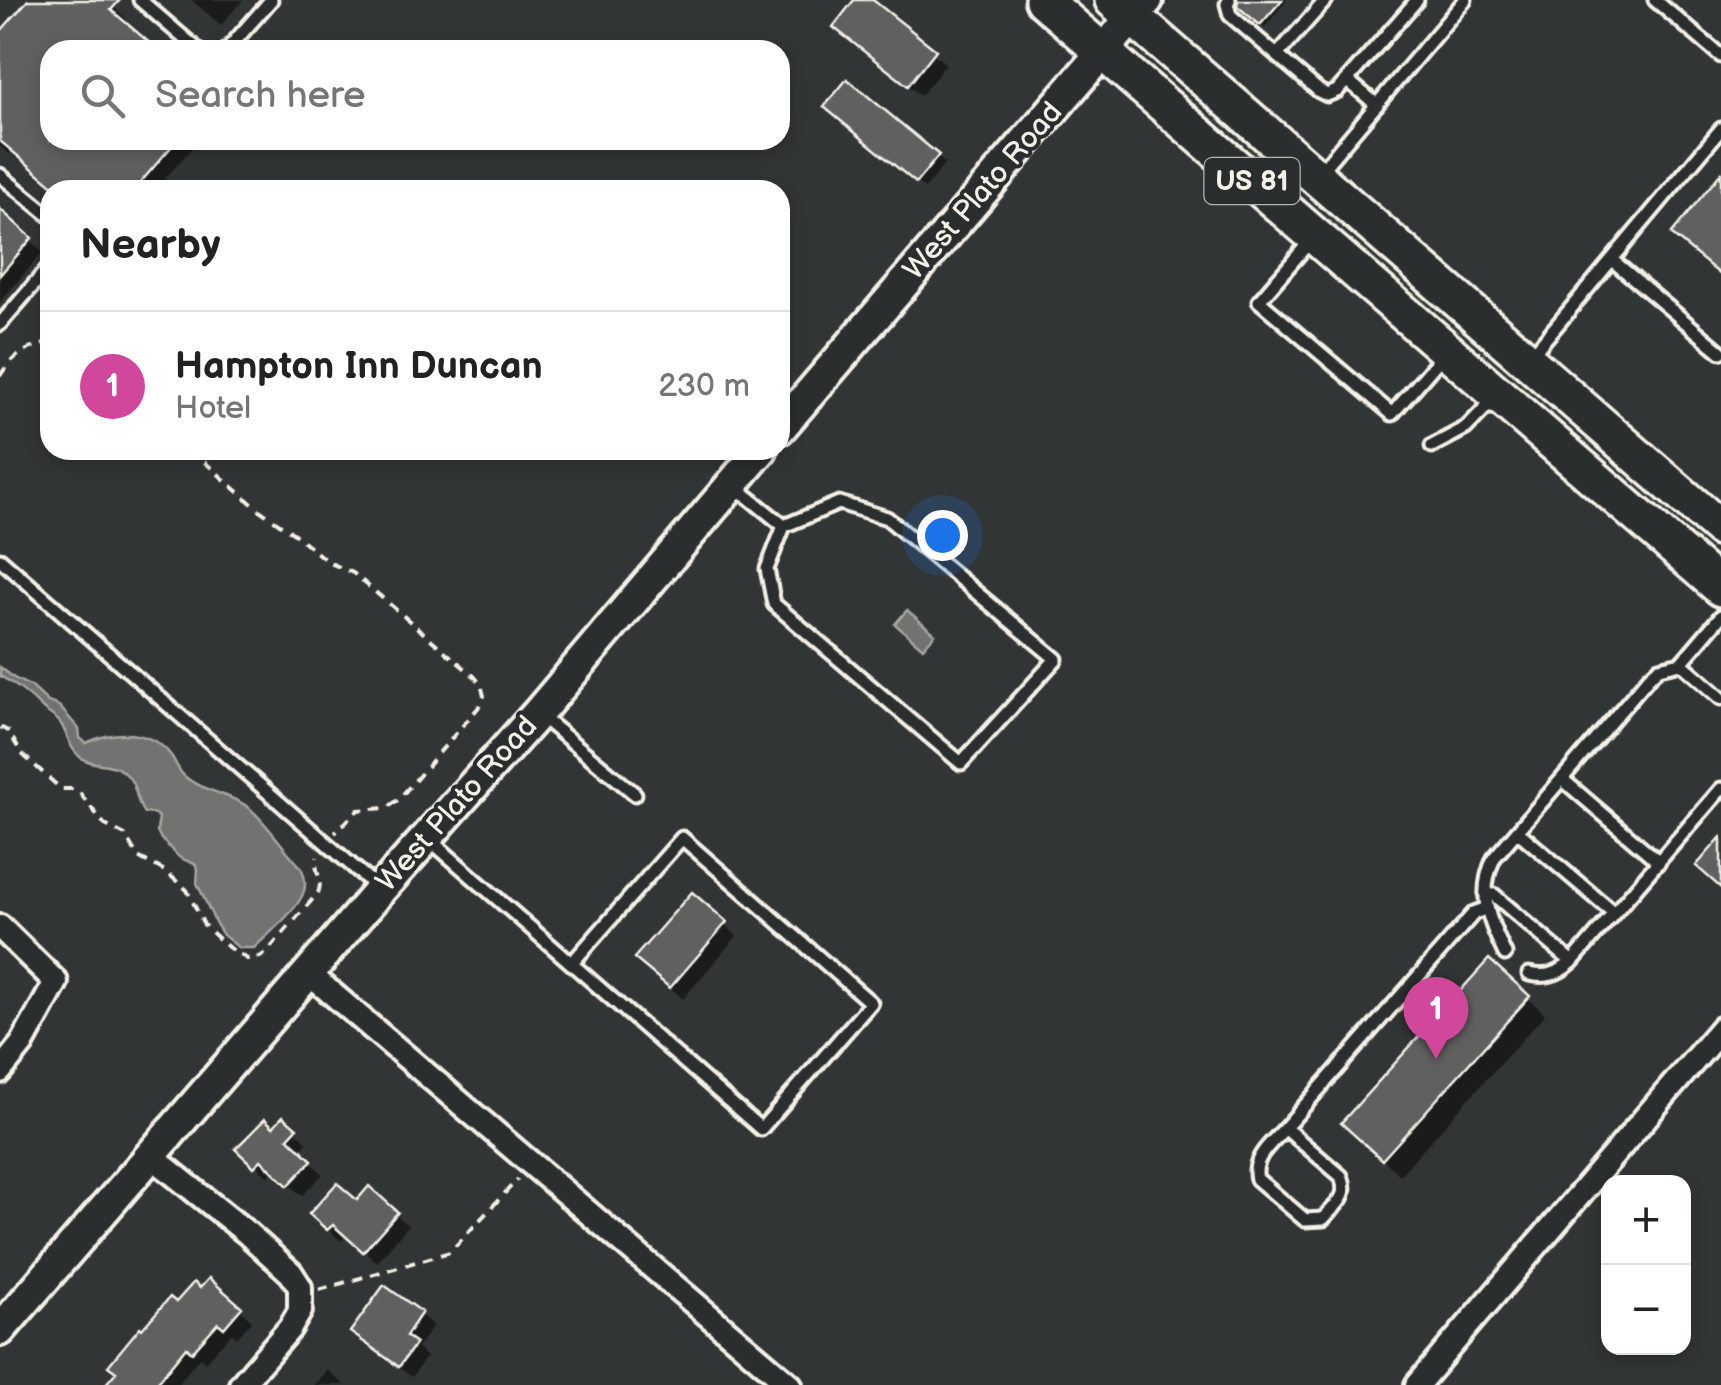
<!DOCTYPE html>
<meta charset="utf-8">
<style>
:root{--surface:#fff;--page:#f2f2f2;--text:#222;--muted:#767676;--line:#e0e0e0;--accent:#7c3aed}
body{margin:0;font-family:"Balsamiq Sans",sans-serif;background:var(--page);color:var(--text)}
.controls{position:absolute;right:30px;bottom:30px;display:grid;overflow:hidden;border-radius:20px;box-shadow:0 5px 15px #0003}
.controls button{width:90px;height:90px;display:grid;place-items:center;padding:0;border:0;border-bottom:2px solid var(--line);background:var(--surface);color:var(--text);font:50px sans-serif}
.you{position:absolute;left:942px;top:535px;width:35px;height:35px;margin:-25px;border:8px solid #fff;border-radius:50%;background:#1a73e8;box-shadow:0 0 0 15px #1a73e833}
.badge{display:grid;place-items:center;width:65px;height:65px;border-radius:50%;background:var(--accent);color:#fff;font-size:32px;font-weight:700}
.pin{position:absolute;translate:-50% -82px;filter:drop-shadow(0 2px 5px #0008)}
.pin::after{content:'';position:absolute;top:52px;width:35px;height:30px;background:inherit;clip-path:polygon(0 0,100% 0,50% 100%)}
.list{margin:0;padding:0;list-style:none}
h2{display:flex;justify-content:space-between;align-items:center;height:130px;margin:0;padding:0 40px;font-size:42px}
h2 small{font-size:32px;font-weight:400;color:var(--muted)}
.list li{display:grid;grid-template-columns:65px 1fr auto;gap:30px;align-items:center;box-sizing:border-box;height:150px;padding:0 40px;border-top:2px solid var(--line)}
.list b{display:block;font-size:38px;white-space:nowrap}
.list p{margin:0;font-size:32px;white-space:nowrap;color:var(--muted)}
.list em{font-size:32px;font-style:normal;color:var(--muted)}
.icon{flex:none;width:55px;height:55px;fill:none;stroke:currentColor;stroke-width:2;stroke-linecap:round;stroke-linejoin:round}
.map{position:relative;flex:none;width:1721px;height:1385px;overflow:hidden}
.search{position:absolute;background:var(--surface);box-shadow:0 5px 15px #0003;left:40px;top:40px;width:750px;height:110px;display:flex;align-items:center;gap:25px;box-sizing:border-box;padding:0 35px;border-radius:30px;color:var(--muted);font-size:38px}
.panel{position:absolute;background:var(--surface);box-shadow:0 5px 15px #0003;left:40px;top:180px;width:750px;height:280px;border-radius:30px}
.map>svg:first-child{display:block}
.water{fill:#727370;stroke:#a6a5a0;stroke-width:2.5}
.shadow{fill:#0007}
.building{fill:#5f605f;stroke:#f4f1e8;stroke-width:2.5}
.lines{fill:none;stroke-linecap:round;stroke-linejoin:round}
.lane-casing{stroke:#f4f1e8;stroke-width:19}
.street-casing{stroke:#f4f1e8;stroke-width:30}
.secondary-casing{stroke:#f4f1e8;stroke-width:38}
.primary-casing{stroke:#f4f1e8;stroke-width:42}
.path{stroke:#f4f1e8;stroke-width:4;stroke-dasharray:10 8;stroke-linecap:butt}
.lane{stroke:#2a2d2e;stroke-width:11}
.street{stroke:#2a2d2e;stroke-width:22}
.secondary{stroke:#2a2d2e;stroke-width:30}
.primary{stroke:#2a2d2e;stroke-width:35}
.labels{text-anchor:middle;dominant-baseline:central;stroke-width:8;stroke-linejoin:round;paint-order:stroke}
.shield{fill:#2a2d2e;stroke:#b7b6b0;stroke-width:2.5}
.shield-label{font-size:28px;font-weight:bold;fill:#f4f1e8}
.street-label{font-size:30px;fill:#f4f1e8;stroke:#2a2d2e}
</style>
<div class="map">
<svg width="1721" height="1385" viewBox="0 0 1721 1385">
<rect width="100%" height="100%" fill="#323535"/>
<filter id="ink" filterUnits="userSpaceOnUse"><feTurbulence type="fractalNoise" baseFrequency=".01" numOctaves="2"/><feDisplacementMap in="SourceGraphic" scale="20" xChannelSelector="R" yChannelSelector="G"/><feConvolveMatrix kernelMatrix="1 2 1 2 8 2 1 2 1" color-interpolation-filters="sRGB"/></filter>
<g filter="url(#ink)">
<path class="water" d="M 907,610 L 935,634 L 923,648 L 895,624 Z
M 0,667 L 14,678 L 32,687 L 48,702 L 59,706 L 79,729 L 80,738 L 86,743 C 113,730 152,728 172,757 C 178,767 180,775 191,781 C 208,792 232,795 248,807 C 265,820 284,850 301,867 C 304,874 307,882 304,891 C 299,909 268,934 254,948 L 239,948 L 223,935 L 216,924 L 197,883 L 198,869 L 195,864 L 180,858 L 161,839 L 157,831 L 159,817 L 154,814 L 144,813 C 133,799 140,780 117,768 C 106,762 91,766 80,757 C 69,748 68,735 61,724 C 57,718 49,714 43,709 C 30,696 17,685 0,676 Z"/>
<path class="shadow" d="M 31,0 L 106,0 L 126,19 L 123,23 L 154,50 L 50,50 L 50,140 L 199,140 L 155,190 L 59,190 L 12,151 L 9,154 L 0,146 L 0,36 Z
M 191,0 L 243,0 L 221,25 Z
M 858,0 L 869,0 L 946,64 L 921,96 L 849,39 Z
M 1250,0 L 1287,0 L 1265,27 L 1243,8 Z
M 835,115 L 938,157 L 945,164 L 925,189 Z
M 0,213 L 43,252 L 0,302 Z
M 692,895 L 737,936 L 683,999 L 650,970 Z
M 1528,998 L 1545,1014 L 1400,1175 L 1361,1139 Z
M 283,1119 L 307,1142 L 299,1151 L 323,1174 L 302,1196 L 274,1170 L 268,1177 L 239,1149 L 273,1130 Z
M 369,1190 L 408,1226 L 377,1262 L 346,1235 L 341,1241 L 325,1226 L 357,1203 Z
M 384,1288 L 420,1314 L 433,1326 L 417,1348 L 426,1357 L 412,1377 L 365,1344 L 353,1332 Z
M 176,1306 L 240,1309 L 252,1321 L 237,1338 L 232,1333 L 205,1362 L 200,1357 L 177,1385 L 109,1385 Z
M 327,1370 L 345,1385 L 314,1385 Z"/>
<path class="building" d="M 28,0 L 120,0 L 111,10 L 158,50 L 50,50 L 50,140 L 177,140 L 134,190 L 58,190 L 0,141 L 0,32 Z
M 854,0 L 873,0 L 936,50 L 908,86 L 833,27 Z
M 1238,0 L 1282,0 L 1260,25 L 1237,6 Z
M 847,79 L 939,155 L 916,183 L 824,107 Z
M 1721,173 L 1721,275 L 1671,234 Z
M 0,209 L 32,238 L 0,275 Z
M 1721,837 L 1721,888 L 1696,866 Z
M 692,892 L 727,922 L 670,988 L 634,958 Z
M 1489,959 L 1530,996 L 1382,1160 L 1341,1123 Z
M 283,1116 L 297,1128 L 288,1138 L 312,1160 L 288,1186 L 261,1160 L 254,1167 L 235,1149 L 265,1119 L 273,1127 Z
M 337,1183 L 357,1200 L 369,1186 L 398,1212 L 363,1252 L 333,1225 L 327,1230 L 309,1214 Z
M 209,1278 L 242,1307 L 224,1328 L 218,1323 L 192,1352 L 186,1347 L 155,1385 L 105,1385 L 116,1372 L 108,1366 L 140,1327 L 142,1329 L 170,1297 L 176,1302 L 194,1282 L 200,1288 Z
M 384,1285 L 422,1312 L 406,1336 L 416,1343 L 399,1367 L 350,1332 Z"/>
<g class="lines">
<defs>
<path id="lane" d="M 140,0 L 198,50
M 1229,0 L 1227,4 L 1230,15 L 1319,91 L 1327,95 L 1337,91 L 1347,80 L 1417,0
M 1655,0 L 1721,56
M 227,50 L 271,0
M 1277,55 L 1326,0
M 1347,80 L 1377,105
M 1320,172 L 1465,0
M 0,175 L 50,216
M 1312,239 L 1259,301 L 1392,414 L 1445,353
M 1612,260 L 1721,352
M 0,324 L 50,266
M 1531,356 L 1721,129
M 1432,446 L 1466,428 L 1495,398
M 732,484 L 784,526 L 839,503 L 887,518 L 1056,659 L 961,763 L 774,604 L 767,569 L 784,526
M 0,559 L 380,890
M 1681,663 L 1721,698
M 538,714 L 635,794
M 1562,779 L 1659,862
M 1517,831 L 1614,913
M 430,840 L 761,1129 L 871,1003 L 682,838 L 572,963
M 1486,894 L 1494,895 L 1572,962
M 1505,954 C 1489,920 1477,895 1494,858 L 1650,676 L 1659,668 L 1681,663 L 1721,616
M 1529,974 C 1547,978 1558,974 1572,962 L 1721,789
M 1285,1128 L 1341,1176 C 1350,1197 1336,1204 1323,1219 L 1305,1220 L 1257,1179 C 1251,1158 1272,1143 1285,1128 L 1474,913 L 1485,909"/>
<path id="street" d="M 0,927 L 56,982 L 22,1044 L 0,1071
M 308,973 L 790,1385
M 150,1155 L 247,1233 L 291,1273 L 300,1287 L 300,1311 L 290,1328 L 241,1385
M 1417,1385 L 1721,1029"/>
<path id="secondary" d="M 780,428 L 1147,0
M 0,1330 L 380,890 L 538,713 L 761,450"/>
<path id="primary" d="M 1043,0 L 1721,588
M 1113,0 L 1721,529"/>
</defs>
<use href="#lane" class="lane-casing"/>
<use href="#street" class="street-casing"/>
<use href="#secondary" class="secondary-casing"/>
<use href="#primary" class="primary-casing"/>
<path class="path" d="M 0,376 C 12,356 27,347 50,343
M 191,450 L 258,509 L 297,536 L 328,562 L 353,573 L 474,676 L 481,684 L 484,696 L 478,708 L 398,800 L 387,808 L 358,810 L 335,833
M 0,727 L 8,731 L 22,754 L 61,789 L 73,789 L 79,792 L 105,825 L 125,835 L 138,857 L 165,871 L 187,890 L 204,925 L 228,947 L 247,959 L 260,957 L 267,952 L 318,893 C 324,879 313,870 317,857
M 319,1290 L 450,1252 L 518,1179"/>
<use href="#lane" class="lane"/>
<use href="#street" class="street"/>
<use href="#secondary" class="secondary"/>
<use href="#primary" class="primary"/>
</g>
</g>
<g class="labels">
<rect class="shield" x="1204.5" y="158" width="95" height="46" rx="8"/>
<g class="shield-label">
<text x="1252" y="181">US 81</text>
</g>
<g class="street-label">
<text transform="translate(983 191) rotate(-49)">West Plato Road</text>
<text transform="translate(457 804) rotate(-48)">West Plato Road</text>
</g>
</g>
</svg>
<div class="controls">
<button>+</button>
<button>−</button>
</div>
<div class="you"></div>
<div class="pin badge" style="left:1436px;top:1059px;background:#d1479c">1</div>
<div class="search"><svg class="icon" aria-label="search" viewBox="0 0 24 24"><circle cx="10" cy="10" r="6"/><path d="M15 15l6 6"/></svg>Search here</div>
<section class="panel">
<h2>Nearby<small></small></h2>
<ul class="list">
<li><span class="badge" style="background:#d1479c">1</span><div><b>Hampton Inn Duncan</b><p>Hotel</p></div><em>230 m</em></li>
</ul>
</section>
</div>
